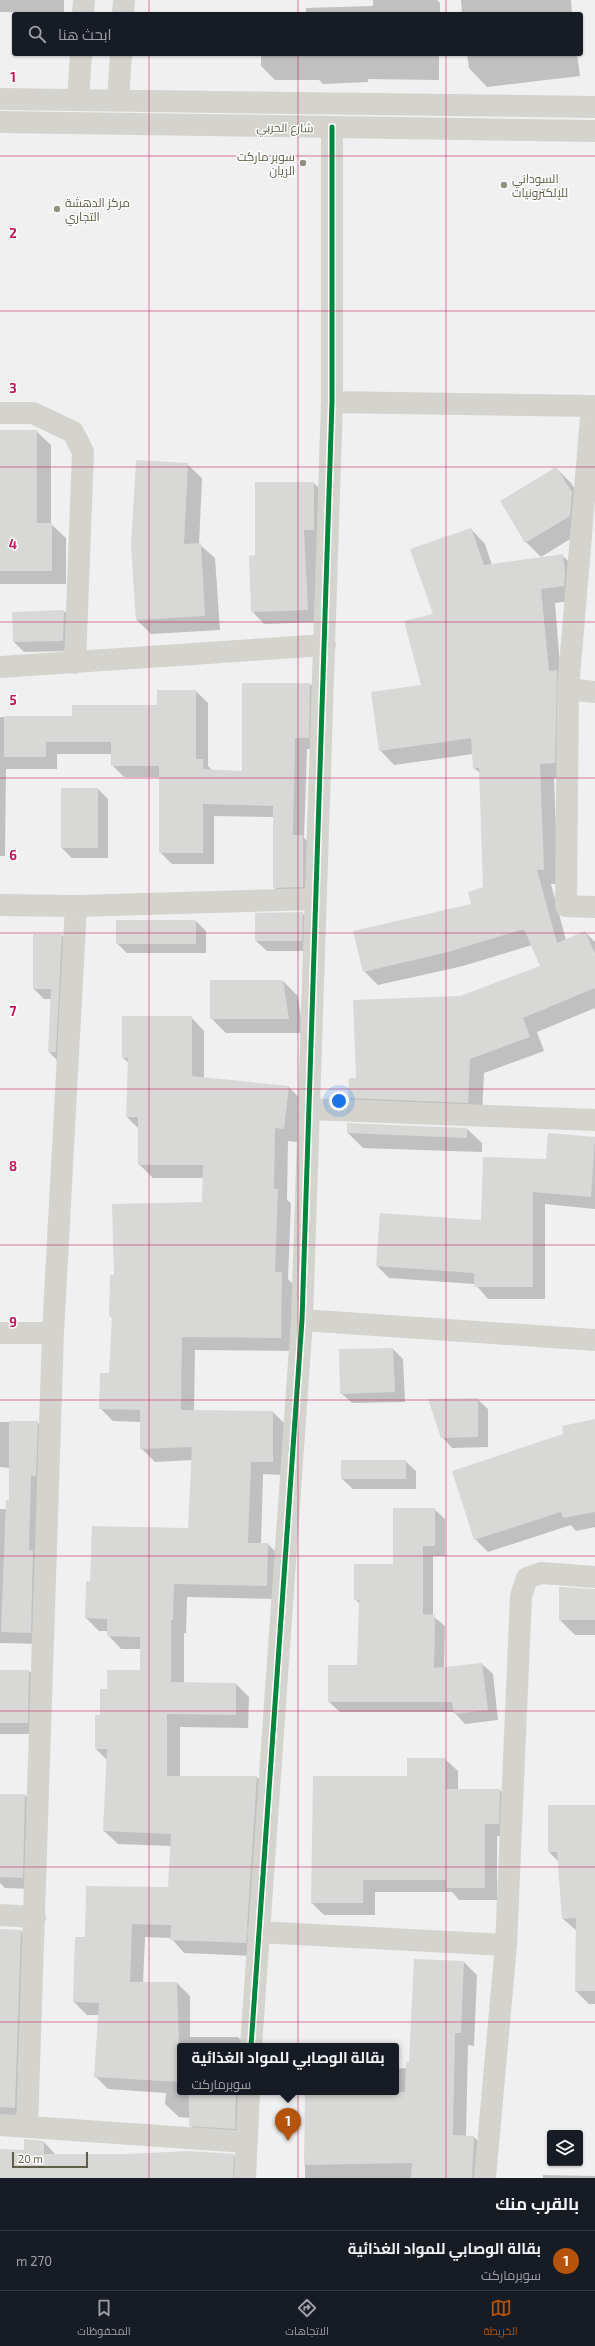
<!DOCTYPE html>
<html lang="ar">
<meta charset="utf-8">
<style>
:root{--surface:#171b24;--page:#20242c;--text:#f1f3f6;--muted:#9ea1a6;--line:#363941;--accent:#b45309}
body{margin:0;font-family:"Exo 2",Cairo,sans-serif;background:var(--page);color:var(--text);direction:rtl}
.controls{position:absolute;right:12px;bottom:12px;display:grid;overflow:hidden;border-radius:4px;box-shadow:0 1px 3px #0004}
.controls button{width:36px;height:36px;display:grid;place-items:center;padding:0;border:0;border-bottom:1px solid var(--line);background:var(--surface);color:var(--text);font:20px sans-serif}
.scale{position:absolute;left:12px;bottom:10px;width:76px;box-sizing:border-box;padding-left:4px;border:2px solid #5f5d45;border-top:0;font-size:11px;line-height:14px;white-space:nowrap;color:#5f5d45;-webkit-text-stroke:3px #fff;paint-order:stroke}
.you{position:absolute;left:339px;top:1101px;width:14px;height:14px;margin:-10px;border:3px solid #fff;border-radius:50%;background:#1a73e8;box-shadow:0 0 0 6px #1a73e833}
.badge{display:grid;place-items:center;width:26px;height:26px;border-radius:50%;background:var(--accent);color:#fff;font-size:13px;font-weight:700}
.pin{position:absolute;translate:-50% -33px;filter:drop-shadow(0 1px 2px #0008)}
.pin::after{content:'';position:absolute;top:21px;width:14px;height:12px;background:inherit;clip-path:polygon(0 0,100% 0,50% 100%)}
.popup{position:absolute;left:177px;top:2043px;width:222px;height:52px;box-sizing:border-box;display:grid;place-content:center;border-radius:4px;background:var(--surface);filter:drop-shadow(0 1px 3px #0005);font-size:13px;white-space:nowrap;color:var(--muted)}
.popup b{font-size:15px;color:var(--text)}
.popup::after{content:'';position:absolute;left:50%;top:100%;margin-left:-8px;border:8px solid transparent;border-top-color:var(--surface)}
.list{margin:0;padding:0;list-style:none}
h2{display:flex;justify-content:space-between;align-items:center;height:52px;margin:0;padding:0 16px;font-size:17px}
h2 small{font-size:13px;font-weight:400;color:var(--muted)}
.list li{display:grid;grid-template-columns:26px 1fr auto;gap:12px;align-items:center;box-sizing:border-box;height:60px;padding:0 16px;border-top:1px solid var(--line)}
.list b{display:block;font-size:15px;white-space:nowrap}
.list p{margin:0;font-size:13px;white-space:nowrap;color:var(--muted)}
.list em{font-size:13px;font-style:normal;color:var(--muted)}
.icon{flex:none;width:22px;height:22px;fill:none;stroke:currentColor;stroke-width:2;stroke-linecap:round;stroke-linejoin:round}
.map{position:relative;flex:none;width:595px;height:2178px;overflow:hidden;direction:ltr}
.search{position:absolute;background:var(--surface);box-shadow:0 1px 3px #0004;left:12px;right:12px;top:12px;height:44px;display:flex;align-items:center;gap:10px;box-sizing:border-box;padding:0 14px;border-radius:4px;color:var(--muted);font-size:15px}
.sheet{height:112px;background:var(--surface)}
nav{display:flex;justify-content:space-around;align-items:center;box-sizing:border-box;height:56px;border-top:1px solid var(--line);background:var(--surface);font-size:11px;color:var(--muted)}
nav a{display:grid;justify-items:center;gap:2px}
nav .on{color:var(--accent)}
.map>svg:first-child{display:block}
.shadow{fill:#0003}
.building{fill:#d8d9d6}
.lines{fill:none;stroke-linecap:round;stroke-linejoin:round}
.minor{stroke:#d4d3ce;stroke-width:22}
.tertiary{stroke:#d4d3ce;stroke-width:22}
.cycleway-casing{stroke:#fff;stroke-width:8}
.cycleway{stroke:#00873e;stroke-width:5}
.grid{fill:none;stroke:#c2185b;stroke-width:1;stroke-opacity:0.55}
.poi-dot{fill:#929081;stroke:#fff;stroke-width:1.5}
.labels{text-anchor:middle;dominant-baseline:central;stroke-width:3;stroke-linejoin:round;paint-order:stroke}
.street-label{font-size:12px;fill:#5f5d45;stroke:#fff}
.poi-label{font-size:12px;fill:#5f5d45;stroke:#fff;text-anchor:start}
.grid-label{font-size:13px;text-anchor:middle;font-weight:bold;fill:#c2185b;stroke:#fff;stroke-width:3;stroke-linejoin:round;paint-order:stroke}
</style>
<div class="map">
<svg width="595" height="2178" viewBox="0 0 595 2178">
<rect width="100%" height="100%" fill="#f0f0f1"/>
<path class="shadow" d="M 0,0 L 64,0 L 64,13 L 0,12 Z
M 373,0 L 437,0 L 440,3 L 440,14 L 306,14 L 306,8 L 373,6 Z
M 461,0 L 571,0 L 572,14 L 462,14 Z
M 261,54 L 439,54 L 439,80 L 368,79 L 368,82 L 323,84 L 319,80 L 275,80 L 261,66 Z
M 467,54 L 577,54 L 580,76 L 487,87 L 469,68 Z
M 0,431 L 36,431 L 51,445 L 51,524 L 66,538 L 66,584 L 0,584 Z
M 187,464 L 202,478 L 199,544 L 215,558 L 220,630 L 151,634 L 137,620 Z
M 556,468 L 571,483 L 587,508 L 585,530 L 541,557 L 526,542 Z
M 314,483 L 326,496 L 320,622 L 264,624 L 252,611 L 256,556 Z
M 471,529 L 485,544 L 492,565 L 562,555 L 577,570 L 578,600 L 555,603 L 569,777 L 554,778 L 558,884 L 551,884 L 566,940 L 585,932 L 595,942 L 595,1008 L 537,1032 L 544,1051 L 484,1073 L 482,1116 L 363,1112 L 349,1098 L 358,1079 L 460,997 L 541,967 L 532,945 L 463,966 L 378,985 L 364,971 L 473,904 L 484,888 L 480,773 L 474,768 L 473,754 L 394,765 L 380,750 L 422,686 L 434,615 Z
M 64,611 L 74,621 L 73,651 L 24,652 L 14,642 L 13,613 Z
M 310,684 L 322,696 L 320,749 L 307,749 L 304,838 L 315,848 L 315,898 L 286,899 L 274,887 L 274,817 L 214,816 L 214,864 L 172,864 L 160,852 L 160,777 L 124,777 L 112,765 L 112,754 L 57,754 L 57,769 L 6,769 L 5,856 L 0,856 L 0,717 L 73,717 L 158,706 L 196,691 L 208,703 L 208,766 L 213,771 L 243,772 Z
M 98,789 L 108,799 L 108,858 L 72,858 L 62,848 Z
M 302,913 L 313,923 L 312,951 L 267,951 L 256,941 L 256,914 Z
M 196,921 L 206,931 L 206,953 L 127,953 L 117,943 Z
M 62,935 L 72,945 L 59,1062 L 49,1052 L 51,999 L 44,999 L 34,989 Z
M 283,981 L 298,996 L 303,1033 L 226,1033 L 211,1018 Z
M 191,1017 L 204,1031 L 204,1078 L 289,1087 L 302,1101 L 297,1142 L 288,1141 L 287,1200 L 291,1203 L 288,1279 L 295,1286 L 294,1351 L 195,1350 L 194,1411 L 273,1412 L 286,1425 L 285,1475 L 263,1474 L 261,1544 L 268,1544 L 281,1557 L 280,1599 L 187,1597 L 186,1633 L 184,1633 L 184,1683 L 236,1684 L 249,1697 L 248,1728 L 180,1727 L 180,1777 L 257,1777 L 270,1790 L 259,1956 L 184,1953 L 171,1938 L 145,1937 L 143,1983 L 177,1983 L 190,1996 L 190,2037 L 238,2037 L 247,2046 L 180,2046 L 180,2092 L 250,2092 L 248,2141 L 203,2138 L 190,2125 L 190,2118 L 179,2117 L 165,2104 L 166,2093 L 108,2089 L 95,2076 L 99,2015 L 87,2015 L 74,2002 L 86,1938 L 169,1888 L 171,1846 L 118,1844 L 104,1831 L 107,1760 L 96,1749 L 101,1716 L 108,1690 L 141,1671 L 141,1649 L 121,1649 L 108,1635 L 108,1631 L 99,1631 L 86,1618 L 91,1582 L 189,1530 L 192,1460 L 155,1462 L 141,1448 L 141,1422 L 113,1421 L 100,1408 L 110,1374 L 113,1319 L 110,1316 L 115,1276 L 203,1203 L 204,1178 L 153,1178 L 139,1164 L 139,1129 L 127,1117 L 129,1063 L 123,1058 Z
M 467,1129 L 482,1143 L 482,1152 L 363,1148 L 348,1133 Z
M 549,1134 L 595,1138 L 595,1209 L 545,1204 L 545,1299 L 488,1299 L 475,1284 L 389,1278 L 377,1266 L 482,1221 L 547,1160 Z
M 393,1349 L 403,1359 L 405,1402 L 352,1403 L 341,1393 Z
M 477,1399 L 488,1409 L 488,1447 L 452,1448 L 442,1437 Z
M 595,1420 L 595,1527 L 576,1531 L 571,1525 L 488,1552 L 475,1539 L 565,1435 Z
M 0,1422 L 37,1422 L 49,1433 L 42,1644 L 0,1643 L 0,1509 L 7,1509 L 10,1501 L 10,1468 L 0,1467 Z
M 405,1461 L 416,1471 L 416,1489 L 353,1489 L 342,1479 Z
M 434,1509 L 445,1519 L 445,1556 L 433,1556 L 433,1616 L 445,1626 L 444,1668 L 482,1664 L 493,1674 L 498,1720 L 465,1724 L 454,1712 L 340,1712 L 329,1702 L 358,1666 L 360,1604 L 355,1599 L 394,1565 Z
M 595,1590 L 595,1635 L 575,1635 L 560,1620 Z
M 0,1671 L 29,1671 L 41,1683 L 39,1734 L 0,1734 Z
M 445,1759 L 458,1771 L 458,1790 L 500,1790 L 512,1803 L 511,1836 L 497,1836 L 497,1900 L 459,1900 L 452,1892 L 375,1892 L 375,1915 L 324,1915 L 312,1903 L 408,1777 Z
M 0,1795 L 25,1795 L 36,1807 L 34,1889 L 5,1888 L 0,1883 Z
M 595,1806 L 595,2004 L 589,2004 L 576,1991 L 577,1931 L 563,1919 L 559,1862 L 549,1852 Z
M 0,1930 L 21,1931 L 33,1943 L 27,2120 L 0,2119 Z
M 464,1962 L 477,1975 L 474,2046 L 468,2045 L 466,2136 L 474,2137 L 487,2150 L 485,2178 L 305,2178 L 305,2092 L 396,2092 L 396,2069 L 406,2068 L 410,2063 Z
M 25,2140 L 44,2142 L 56,2155 L 233,2155 L 246,2167 L 246,2178 L 0,2178 L 0,2150 L 25,2151 Z
M 543,2175 L 595,2176 L 595,2178 L 543,2178 Z"/>
<path class="building" d="M 0,430 L 37,430 L 37,523 L 52,523 L 52,571 L 0,571 Z
M 136,460 L 188,463 L 184,544 L 201,543 L 205,616 L 136,620 L 131,547 Z
M 556,467 L 572,492 L 570,516 L 525,543 L 500,501 Z
M 255,482 L 314,482 L 314,530 L 304,530 L 308,610 L 251,612 L 249,556 L 255,555 Z
M 471,528 L 484,565 L 563,554 L 565,573 L 564,586 L 541,589 L 549,671 L 557,670 L 555,763 L 540,764 L 544,870 L 537,870 L 557,943 L 585,931 L 595,954 L 595,988 L 523,1018 L 530,1037 L 470,1059 L 468,1103 L 348,1098 L 349,1078 L 356,1078 L 353,1000 L 460,996 L 540,966 L 524,929 L 448,952 L 363,972 L 353,931 L 471,904 L 468,892 L 483,887 L 479,768 L 473,768 L 471,738 L 379,751 L 371,692 L 421,685 L 404,621 L 433,614 L 410,549 Z
M 64,610 L 63,641 L 13,642 L 12,612 Z
M 242,683 L 310,683 L 309,738 L 295,738 L 293,835 L 303,835 L 303,887 L 273,888 L 273,806 L 203,804 L 203,853 L 159,853 L 159,766 L 111,766 L 111,742 L 46,742 L 46,757 L 4,757 L 4,716 L 72,716 L 72,705 L 157,705 L 157,690 L 196,690 L 196,759 L 203,759 L 203,769 L 242,771 Z
M 61,788 L 98,788 L 98,848 L 61,848 Z
M 303,912 L 302,941 L 255,941 L 255,913 Z
M 116,920 L 196,920 L 196,944 L 116,944 Z
M 33,934 L 62,934 L 56,1052 L 48,1052 L 51,989 L 33,989 Z
M 210,980 L 283,980 L 289,1019 L 210,1019 Z
M 122,1016 L 192,1016 L 192,1076 L 289,1086 L 284,1129 L 275,1128 L 274,1189 L 278,1189 L 275,1272 L 282,1272 L 281,1338 L 182,1337 L 181,1410 L 273,1411 L 273,1462 L 251,1462 L 248,1543 L 268,1543 L 267,1586 L 174,1584 L 173,1620 L 171,1620 L 171,1682 L 236,1683 L 236,1715 L 167,1714 L 167,1776 L 257,1776 L 246,1943 L 170,1940 L 171,1925 L 132,1924 L 130,1982 L 177,1982 L 180,2082 L 94,2077 L 99,2003 L 73,2002 L 75,1937 L 85,1937 L 86,1886 L 168,1887 L 171,1834 L 103,1831 L 107,1749 L 95,1749 L 95,1715 L 100,1715 L 100,1689 L 107,1689 L 107,1670 L 140,1670 L 140,1637 L 107,1636 L 107,1619 L 85,1618 L 86,1581 L 90,1581 L 92,1526 L 188,1528 L 192,1447 L 140,1449 L 140,1410 L 99,1409 L 100,1373 L 109,1373 L 112,1317 L 109,1316 L 110,1275 L 114,1275 L 112,1204 L 202,1202 L 203,1165 L 138,1165 L 138,1117 L 126,1117 L 128,1058 L 122,1058 Z
M 347,1123 L 467,1128 L 467,1138 L 347,1133 Z
M 548,1133 L 595,1137 L 591,1197 L 533,1192 L 533,1287 L 474,1287 L 474,1273 L 376,1266 L 380,1213 L 481,1220 L 483,1157 L 546,1159 Z
M 393,1348 L 395,1392 L 340,1394 L 339,1349 Z
M 478,1398 L 478,1437 L 441,1438 L 428,1399 Z
M 595,1419 L 595,1512 L 563,1518 L 561,1512 L 474,1540 L 452,1471 L 563,1434 L 562,1426 Z
M 9,1421 L 38,1421 L 36,1476 L 31,1476 L 29,1550 L 33,1551 L 31,1633 L 1,1632 L 6,1500 L 9,1500 Z
M 341,1460 L 406,1460 L 406,1479 L 341,1479 Z
M 393,1508 L 435,1508 L 435,1546 L 423,1546 L 423,1614 L 435,1615 L 434,1668 L 482,1663 L 488,1710 L 454,1714 L 452,1702 L 328,1702 L 328,1665 L 357,1665 L 359,1600 L 354,1600 L 354,1564 L 393,1564 Z
M 559,1587 L 595,1589 L 595,1620 L 559,1620 Z
M 0,1670 L 29,1670 L 28,1723 L 0,1723 Z
M 407,1758 L 446,1758 L 446,1789 L 500,1789 L 499,1824 L 485,1824 L 485,1888 L 446,1888 L 446,1880 L 363,1880 L 363,1903 L 311,1903 L 313,1776 L 407,1776 Z
M 0,1794 L 25,1794 L 23,1878 L 0,1877 Z
M 548,1805 L 595,1805 L 595,1991 L 575,1991 L 576,1918 L 562,1919 L 557,1852 L 548,1852 Z
M 0,1929 L 21,1930 L 15,2108 L 0,2107 Z
M 414,1959 L 464,1961 L 461,2033 L 455,2033 L 453,2135 L 474,2136 L 472,2178 L 411,2178 L 412,2163 L 304,2165 L 305,2092 L 405,2092 L 406,2062 L 409,2062 Z
M 189,2092 L 236,2092 L 235,2129 L 189,2126 Z
M 24,2139 L 44,2141 L 44,2154 L 127,2154 L 188,2151 L 234,2154 L 233,2178 L 0,2178 L 0,2149 L 24,2150 Z"/>
<g class="lines">
<path class="minor" d="M 332,402 L 595,406
M 592,406 L 568,689 L 566,906 L 595,907
M 0,413 L 33,413 L 73,432 L 83,452 L 75,663
M 0,667 L 325,645
M 568,689 L 595,692
M 0,905 L 76,906 L 315,899
M 308,1109 L 595,1120
M 302,1320 L 595,1340
M 0,1333 L 53,1333
M 0,1915 L 35,1917
M 258,1932 L 506,1945
M 251,2046 L 302,1320 L 332,402 L 332,127
M 0,2125 L 246,2142
M 27,2127 L 53,1333 L 76,906
M 245,2178 L 249,2092
M 485,2178 L 506,1945 L 521,1596 L 527,1578 L 541,1573 L 595,1577"/>
<path class="tertiary" d="M 83,14 L 84,0
M 123,14 L 124,0
M 0,99 L 595,107
M 78,100 L 81,54
M 118,101 L 121,54
M 0,122 L 595,131"/>
<defs>
<path id="cycleway" d="M 251,2046 L 302,1320 L 332,402 L 332,127"/>
</defs>
<use href="#cycleway" class="cycleway-casing"/>
<use href="#cycleway" class="cycleway"/>
</g>
<path class="grid" d="M 149,0 L 149,14M 298,0 L 298,14M 446,0 L 446,14M 149,54 L 149,2178M 298,54 L 298,2178M 446,54 L 446,2178M 0,156 L 595,156M 0,311 L 595,311M 0,467 L 595,467M 0,622 L 595,622M 0,778 L 595,778M 0,933 L 595,933M 0,1089 L 595,1089M 0,1245 L 595,1245M 0,1400 L 595,1400M 0,1556 L 595,1556M 0,1711 L 595,1711M 0,1867 L 595,1867M 0,2022 L 595,2022"/>
<g class="poi-dot">
<circle cx="303" cy="163" r="4"/>
<circle cx="504" cy="185" r="4"/>
<circle cx="57" cy="209" r="4"/>
</g>
<g class="labels">
<g class="street-label">
<text transform="translate(285 127) rotate(1)">شارع الحربي</text>
</g>
<g class="poi-label">
<text x="295" y="156" text-anchor="end">سوبر ماركت<tspan x="295" dy="14">الريان</tspan></text>
<text x="512" y="178">السوداني<tspan x="512" dy="14">للإلكترونيات</tspan></text>
<text x="65" y="202">مركز الدهشة<tspan x="65" dy="14">التجاري</tspan></text>
</g>
</g>
<g class="grid-label">
<text x="13" y="82">1</text>
<text x="13" y="238">2</text>
<text x="13" y="393">3</text>
<text x="13" y="549">4</text>
<text x="13" y="705">5</text>
<text x="13" y="860">6</text>
<text x="13" y="1016">7</text>
<text x="13" y="1171">8</text>
<text x="13" y="1327">9</text>
</g>
</svg>
<div class="controls">
<button><svg class="icon" aria-label="layers" viewBox="0 0 24 24"><path d="M12 4l9 5-9 5-9-5zM3 14l9 5 9-5"/></svg></button>
</div>
<div class="scale">20 m</div>
<div class="you"></div>
<div class="pin badge" style="left:288px;top:2141px">1</div>
<div class="popup"><b>بقالة الوصابي للمواد الغذائية</b>سوبرماركت</div>
<div class="search"><svg class="icon" aria-label="search" viewBox="0 0 24 24"><circle cx="10" cy="10" r="6"/><path d="M15 15l6 6"/></svg>ابحث هنا</div>
</div>
<section class="sheet">
<h2>بالقرب منك<small></small></h2>
<ul class="list">
<li><span class="badge">1</span><div><b>بقالة الوصابي للمواد الغذائية</b><p>سوبرماركت</p></div><em>270 m</em></li>
</ul>
</section>
<nav>
<a class="on"><svg class="icon" aria-label="map" viewBox="0 0 24 24"><path d="M3 6l6-2 6 2 6-2v14l-6 2-6-2-6 2zM9 4v14M15 6v14"/></svg>الخريطة</a>
<a><svg class="icon" aria-label="directions" viewBox="0 0 24 24"><path d="M12 3l9 9-9 9-9-9zM9 14v-3h6M13 9l2 2-2 2"/></svg>الاتجاهات</a>
<a><svg class="icon" aria-label="saved" viewBox="0 0 24 24"><path d="M7 4h10v16l-5-4-5 4z"/></svg>المحفوظات</a>
</nav>
